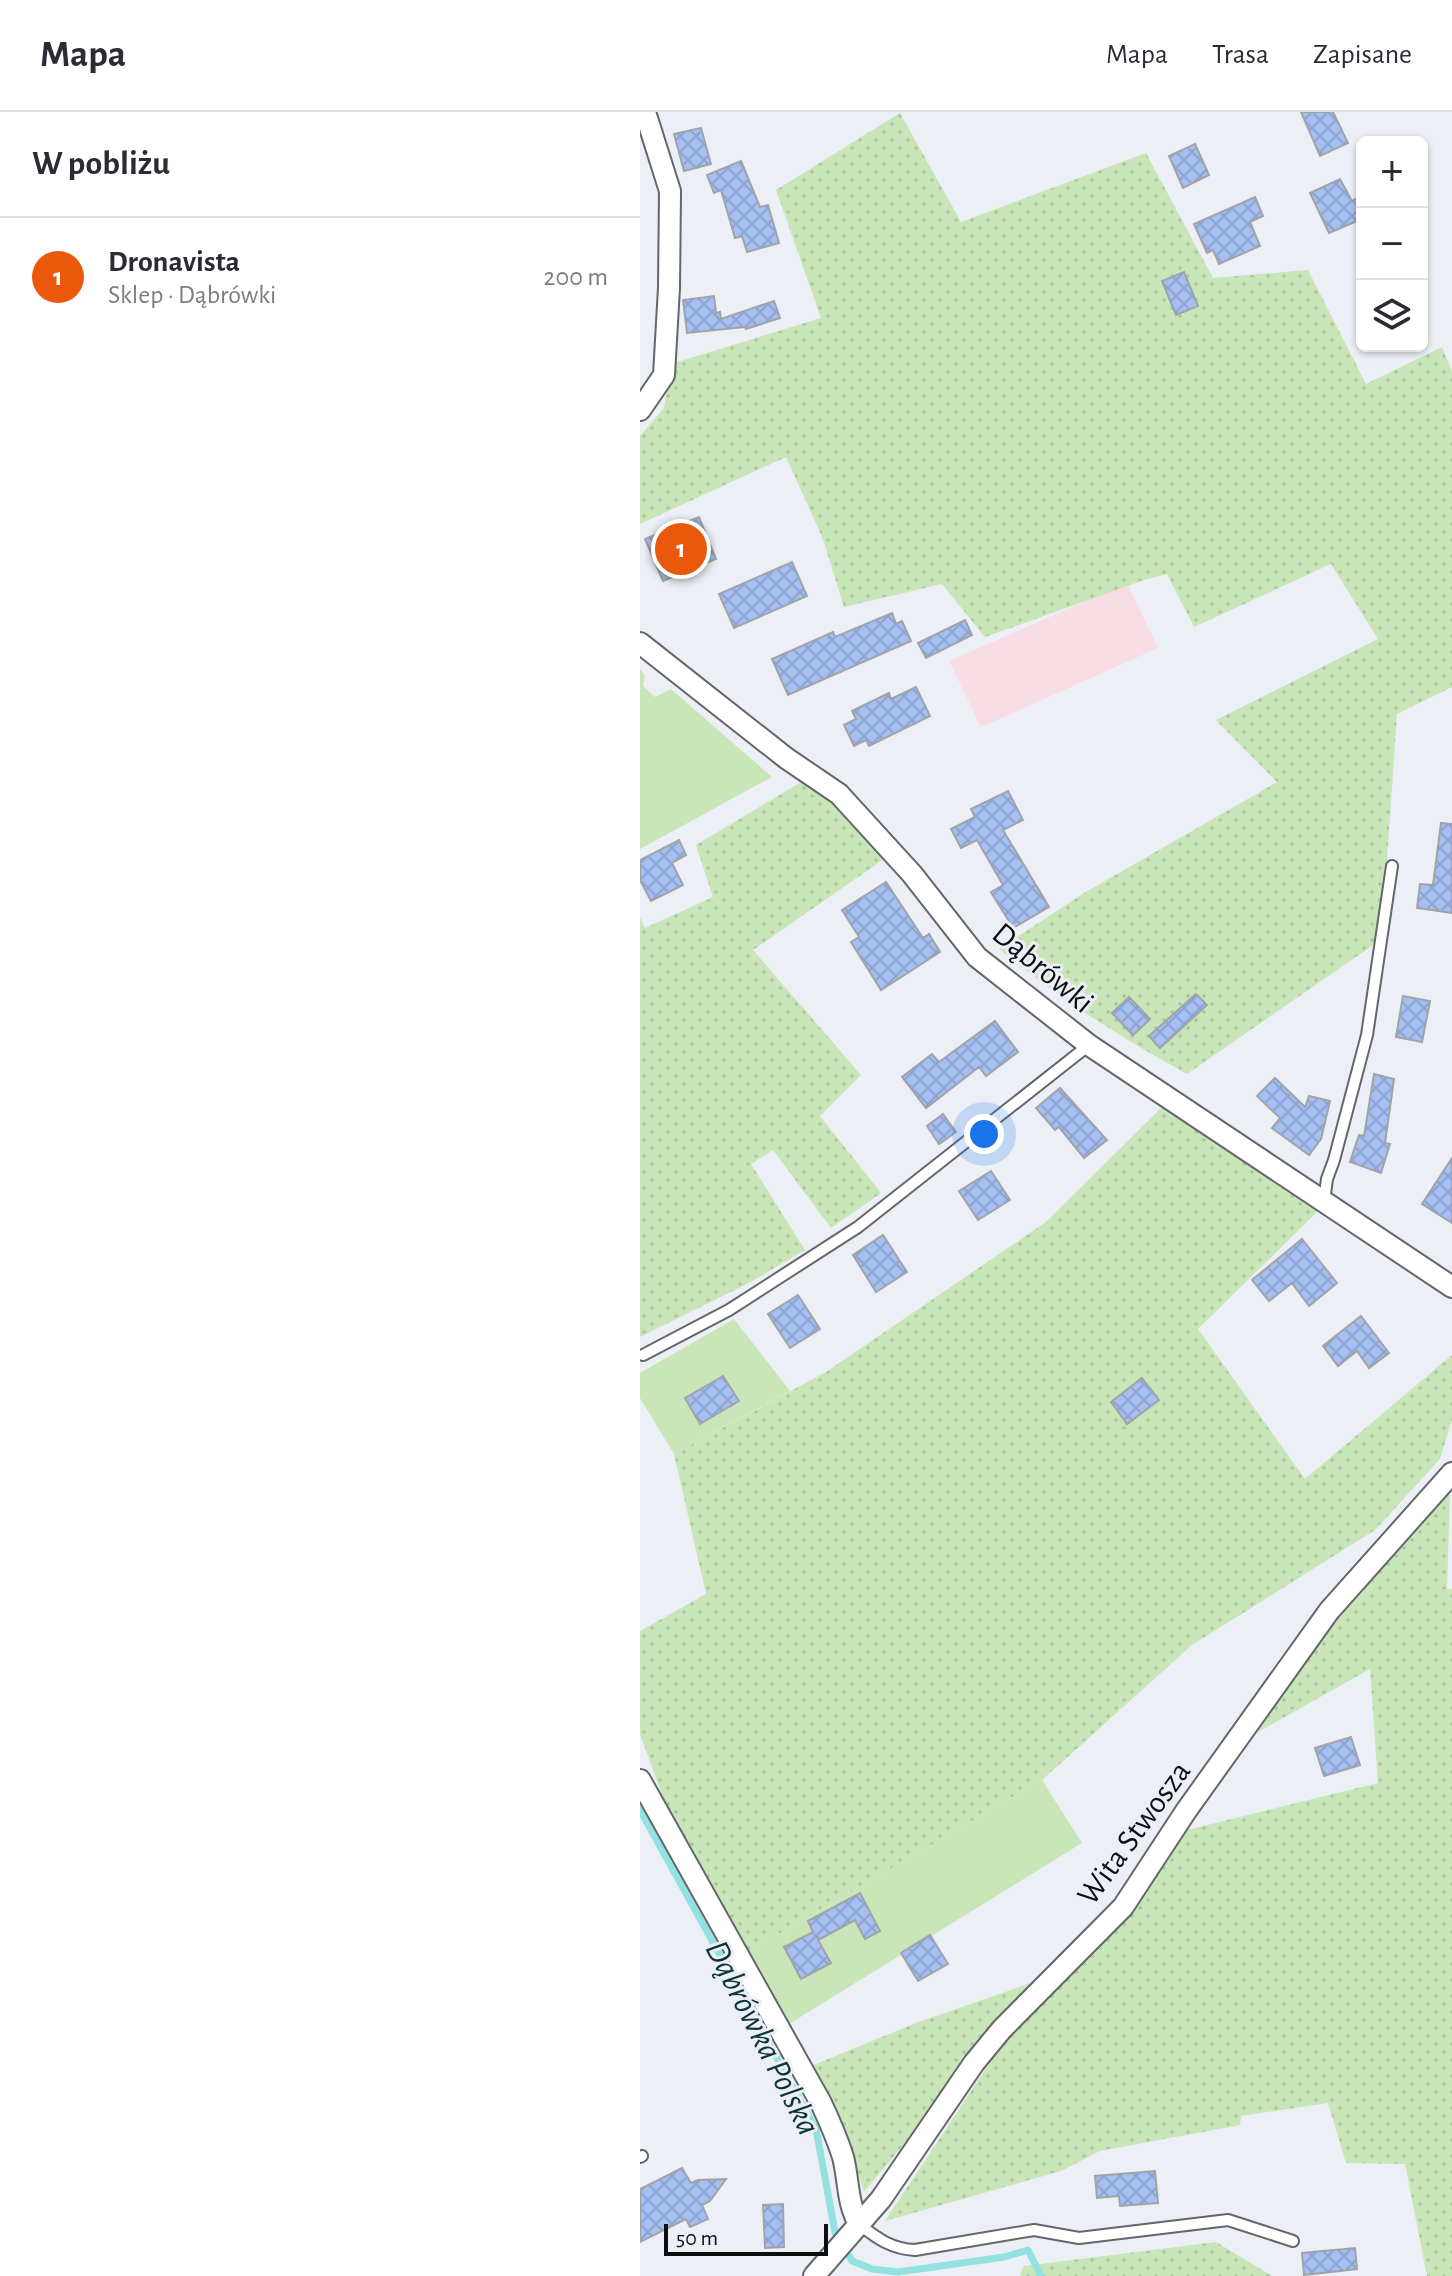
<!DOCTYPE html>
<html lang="pl">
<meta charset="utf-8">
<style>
:root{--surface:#fff;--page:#f2f2f3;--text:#2b2b33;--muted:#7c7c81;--line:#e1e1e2;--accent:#ea580c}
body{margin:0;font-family:"Alegreya Sans",sans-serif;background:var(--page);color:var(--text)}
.controls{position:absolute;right:24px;top:24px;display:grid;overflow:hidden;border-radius:12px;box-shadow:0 2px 6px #0004}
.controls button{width:72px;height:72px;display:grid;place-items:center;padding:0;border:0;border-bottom:2px solid var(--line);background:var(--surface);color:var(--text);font:40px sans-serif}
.scale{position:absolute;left:24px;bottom:20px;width:164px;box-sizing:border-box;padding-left:8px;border:4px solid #0d0e10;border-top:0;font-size:22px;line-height:28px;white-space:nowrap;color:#0d0e10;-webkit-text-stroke:6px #eceff5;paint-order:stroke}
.you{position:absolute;left:344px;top:1022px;width:28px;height:28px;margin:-20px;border:6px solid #fff;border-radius:50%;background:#1a73e8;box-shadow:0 0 0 12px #1a73e833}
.badge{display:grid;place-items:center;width:52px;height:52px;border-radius:50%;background:var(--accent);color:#fff;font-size:26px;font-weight:700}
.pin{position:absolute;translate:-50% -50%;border:4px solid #fff;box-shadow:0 2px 8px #0006}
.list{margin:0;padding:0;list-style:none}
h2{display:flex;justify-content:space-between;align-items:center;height:104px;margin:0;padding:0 32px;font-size:34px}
h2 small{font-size:26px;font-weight:400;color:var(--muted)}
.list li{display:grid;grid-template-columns:52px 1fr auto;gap:24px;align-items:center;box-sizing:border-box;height:120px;padding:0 32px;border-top:2px solid var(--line)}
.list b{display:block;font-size:30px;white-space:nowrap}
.list p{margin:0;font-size:26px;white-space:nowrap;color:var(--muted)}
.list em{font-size:26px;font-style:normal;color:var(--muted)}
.icon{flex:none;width:44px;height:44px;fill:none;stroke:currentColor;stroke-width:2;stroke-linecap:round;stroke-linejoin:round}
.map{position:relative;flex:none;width:812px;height:2164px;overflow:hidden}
header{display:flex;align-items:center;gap:48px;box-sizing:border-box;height:112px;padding:0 40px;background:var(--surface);border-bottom:2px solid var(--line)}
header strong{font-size:38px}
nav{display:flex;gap:44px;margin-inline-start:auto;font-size:28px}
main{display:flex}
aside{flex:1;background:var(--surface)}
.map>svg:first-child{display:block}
.commercial{fill:#f8dee4}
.grass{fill:url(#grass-dots)}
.green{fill:#c8e6b8}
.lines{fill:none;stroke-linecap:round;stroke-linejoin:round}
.stream{stroke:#91e2e1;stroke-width:7}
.building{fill:url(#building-cross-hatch);stroke:#a0a3a8;stroke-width:2}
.lane-casing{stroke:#63666b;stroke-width:14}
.street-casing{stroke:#63666b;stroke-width:24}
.lane{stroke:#fff;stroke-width:10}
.street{stroke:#fff;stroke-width:20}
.labels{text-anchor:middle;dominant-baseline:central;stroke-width:6;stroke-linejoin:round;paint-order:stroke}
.street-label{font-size:32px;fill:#0d0e10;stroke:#eceff5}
.water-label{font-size:34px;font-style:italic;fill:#0d3535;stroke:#eceff5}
</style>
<header>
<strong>Mapa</strong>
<nav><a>Mapa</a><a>Trasa</a><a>Zapisane</a></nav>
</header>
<main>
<aside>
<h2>W pobliżu<small></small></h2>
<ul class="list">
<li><span class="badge">1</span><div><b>Dronavista</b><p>Sklep · Dąbrówki</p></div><em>200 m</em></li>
</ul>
</aside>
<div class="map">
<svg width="812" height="2164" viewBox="0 0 812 2164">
<defs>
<pattern id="grass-dots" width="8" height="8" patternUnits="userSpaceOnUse" patternTransform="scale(2)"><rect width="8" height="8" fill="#c8e6b8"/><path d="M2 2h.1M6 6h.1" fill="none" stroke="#abc49d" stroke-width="1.8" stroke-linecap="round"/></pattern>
<pattern id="building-cross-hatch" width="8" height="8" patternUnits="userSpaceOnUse" patternTransform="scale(2)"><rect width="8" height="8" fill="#a5bff3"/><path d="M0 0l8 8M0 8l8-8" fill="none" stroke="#8da3cf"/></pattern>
</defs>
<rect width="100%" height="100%" fill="#eceff5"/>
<path class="commercial" d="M 487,471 L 518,536 L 341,615 L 309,549 Z"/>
<path class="grass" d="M 260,1 L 321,110 L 506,41 L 573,166 L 668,158 L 726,272 L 802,235 L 812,260 L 812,575 L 757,602 L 747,748 L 736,831 L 547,962 C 480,925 418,886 359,837 L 444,781 L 637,670 L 576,608 L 738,527 L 691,452 L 554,515 L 527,462 L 504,468 L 345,525 L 302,472 L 204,495 L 183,427 L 146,345 L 0,412 L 0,324 L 24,296 L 31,252 L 181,206 L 136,78 Z
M 161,670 L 197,694 L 244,747 L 113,838 L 221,963 L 180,1004 L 241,1081 L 191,1116 L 133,1038 L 111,1052 L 165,1138 L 109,1171 L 0,1225 L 0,805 L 5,816 L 73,785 L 56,733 Z
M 524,993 L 680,1097 L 558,1217 L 665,1367 L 812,1243 L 812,1307 L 800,1347 L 735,1418 L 552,1533 L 402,1668 L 109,1840 L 34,1716 L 0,1622 L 0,1519 L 66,1482 L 34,1342 L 186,1260 L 406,1110 Z
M 810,1377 L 807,1477 L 812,1477 L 812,2164 L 787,2164 L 765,2052 L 706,2051 L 688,1991 L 601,2004 L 600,2013 L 460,2039 L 421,2059 L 245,2109 L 363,1931 L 461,1835 L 543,1719 L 738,1671 L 730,1557 L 611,1624 L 675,1528 Z
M 402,1867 L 224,2080 L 209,2030 L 171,1954 L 276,1911 Z
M 576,2130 L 632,2164 L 380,2164 L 384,2154 Z"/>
<path class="green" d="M 0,557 L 5,564 L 3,574 L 15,585 L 31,577 L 132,665 L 0,737 Z
M 94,1207 L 150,1279 L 34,1342 L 0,1286 L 0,1261 Z
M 402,1668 L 442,1731 L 149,1912 L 109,1840 Z"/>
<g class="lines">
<path class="stream" d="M 0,1698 L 176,2017 L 195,2120 L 212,2149 L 232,2157 L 258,2160 L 364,2145 L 388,2138 L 401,2164"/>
</g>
<path class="building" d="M 661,0 L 693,0 L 708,31 L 680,44 Z
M 61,16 L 71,52 L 44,59 L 34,22 Z
M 555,32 L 569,63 L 543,76 L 529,44 Z
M 101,49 L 120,95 L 128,93 L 139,131 L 107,140 L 102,124 L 95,126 L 81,78 L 74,81 L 67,63 Z
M 700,67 L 712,89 L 722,83 L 722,107 L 689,121 L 670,81 Z
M 615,85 L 623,104 L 610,110 L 620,134 L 579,152 L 573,138 L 567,141 L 554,112 Z
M 544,160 L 558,194 L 536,203 L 522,169 Z
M 74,184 L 76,201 L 80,200 L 81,207 L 134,189 L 140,206 L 106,217 L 105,215 L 47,221 L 43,188 Z
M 59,405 L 76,447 L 23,469 L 5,427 Z
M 152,450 L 167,484 L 94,516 L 79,482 Z
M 252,501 L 256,512 L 262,509 L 271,529 L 148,583 L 132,547 L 193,520 L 195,525 Z
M 325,508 L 332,523 L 286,546 L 278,531 Z
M 276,575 L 290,604 L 229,634 L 226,628 L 214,634 L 204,613 L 216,607 L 212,599 L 249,581 L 251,587 Z
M 368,679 L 383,708 L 363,718 L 409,795 L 373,816 L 351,780 L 363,773 L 337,728 L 321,736 L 311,717 L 335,705 L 331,697 Z
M 801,711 L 812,712 L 812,801 L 777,796 L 780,772 L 793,773 Z
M 39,728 L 46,743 L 32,751 L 43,773 L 11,789 L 0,768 L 0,748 Z
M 246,770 L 283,826 L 289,822 L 300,840 L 241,878 L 211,830 L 219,825 L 202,798 Z
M 556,882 L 567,893 L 520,936 L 509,924 Z
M 763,884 L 790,889 L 782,930 L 756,925 Z
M 489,885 L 510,907 L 493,923 L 472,901 Z
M 355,909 L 378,940 L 346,964 L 339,955 L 286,996 L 262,965 L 292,942 L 299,950 Z
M 734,962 L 754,967 L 745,1031 L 750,1032 L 741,1061 L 710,1050 L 719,1023 L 724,1024 Z
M 635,966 L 665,995 L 669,984 L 690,989 L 681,1027 L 669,1043 L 632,1016 L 640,1006 L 617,984 Z
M 420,976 L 467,1028 L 444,1046 L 419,1015 L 415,1018 L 396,996 Z
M 303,1002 L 316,1020 L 299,1032 L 287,1014 Z
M 812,1046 L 812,1111 L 782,1092 Z
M 351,1059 L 370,1088 L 338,1108 L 319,1079 Z
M 243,1123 L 267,1160 L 236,1180 L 213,1143 Z
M 662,1127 L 697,1171 L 669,1194 L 652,1171 L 629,1189 L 612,1168 Z
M 158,1183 L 180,1217 L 150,1236 L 128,1202 Z
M 721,1204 L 749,1241 L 729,1256 L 717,1239 L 698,1254 L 683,1234 Z
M 83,1264 L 99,1289 L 60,1312 L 45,1286 Z
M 502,1266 L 519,1288 L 487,1312 L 471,1290 Z
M 711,1625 L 720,1653 L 684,1664 L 675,1636 Z
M 220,1781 L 240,1819 L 225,1827 L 215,1808 L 178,1828 L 191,1851 L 161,1867 L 144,1835 L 173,1820 L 168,1809 Z
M 290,1823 L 308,1852 L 278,1869 L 261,1841 Z
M 42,2056 L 51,2071 L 58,2068 L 86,2067 L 70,2089 L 62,2093 L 68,2107 L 50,2115 L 46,2107 L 0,2130 L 0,2077 Z
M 515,2059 L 518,2091 L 480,2094 L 479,2084 L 457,2086 L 455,2064 Z
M 143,2092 L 144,2135 L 125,2136 L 123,2093 Z
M 715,2136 L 717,2157 L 664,2163 L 662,2141 Z"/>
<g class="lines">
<defs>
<path id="lane" d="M 684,1089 L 687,1067 L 694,1048 L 727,923 L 752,754
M 3,1243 L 89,1198 L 218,1115 L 449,933
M 0,2045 L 2,2044
M 220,2113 C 238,2127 252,2137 275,2138 L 394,2118 L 439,2126 L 588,2108 L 653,2129"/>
<path id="street" d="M 0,298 L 24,263 L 29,176 L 30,79 L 5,0
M 0,531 L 146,646 L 199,682 L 272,762 L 337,845 L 449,933 L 812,1175
M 0,1668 L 181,1991 C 189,2008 197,2026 203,2045 C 209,2068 207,2094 220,2113
M 174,2164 L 241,2087 L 334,1951 L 362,1917 L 483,1795 L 546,1699 L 689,1499 L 812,1361"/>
</defs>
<use href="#lane" class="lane-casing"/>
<use href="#street" class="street-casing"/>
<use href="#lane" class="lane"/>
<use href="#street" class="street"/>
</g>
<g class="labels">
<g class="street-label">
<text transform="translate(403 856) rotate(40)">Dąbrówki</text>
<text transform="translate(494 1721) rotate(-54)">Wita Stwosza</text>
</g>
<g class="water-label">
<text transform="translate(122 1926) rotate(63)">Dąbrówka Polska</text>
</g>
</g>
</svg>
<div class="controls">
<button>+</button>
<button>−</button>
<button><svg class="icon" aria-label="layers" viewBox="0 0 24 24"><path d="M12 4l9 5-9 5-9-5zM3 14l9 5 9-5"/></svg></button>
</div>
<div class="scale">50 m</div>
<div class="you"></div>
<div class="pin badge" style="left:41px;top:437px">1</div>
</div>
</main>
